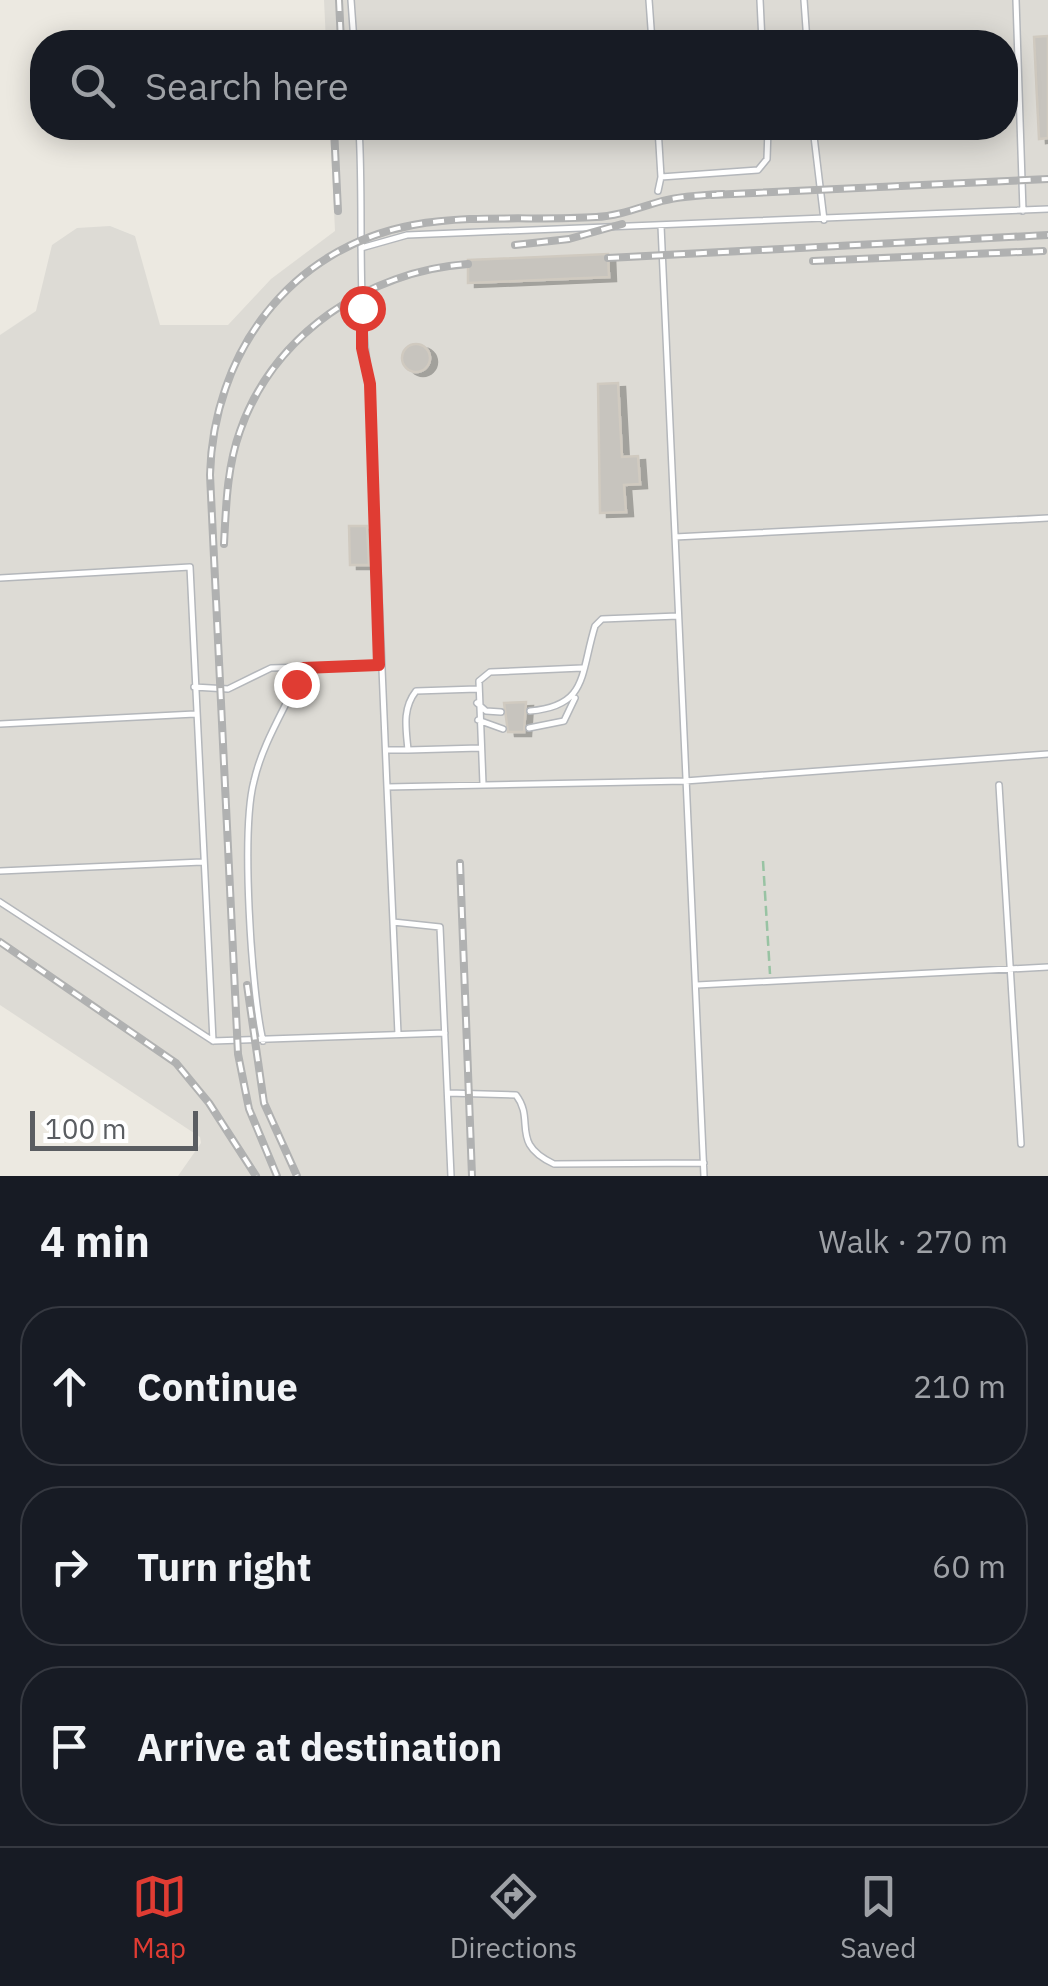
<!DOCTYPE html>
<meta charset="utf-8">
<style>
:root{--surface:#171b24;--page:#20242c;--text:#f1f3f6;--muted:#9ea1a6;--line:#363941;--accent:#e03c33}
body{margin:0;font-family:"IBM Plex Sans",sans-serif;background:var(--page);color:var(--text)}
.scale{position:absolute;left:30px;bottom:25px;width:168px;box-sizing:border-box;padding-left:10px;border:5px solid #5a5d61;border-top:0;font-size:28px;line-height:35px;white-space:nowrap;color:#5a5d61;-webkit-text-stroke:8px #fff;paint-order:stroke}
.stop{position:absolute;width:30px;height:30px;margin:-22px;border:8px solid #e03c33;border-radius:50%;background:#fff}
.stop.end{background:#e03c33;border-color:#fff;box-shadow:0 2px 10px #0008}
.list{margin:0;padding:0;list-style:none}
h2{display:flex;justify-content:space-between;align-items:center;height:130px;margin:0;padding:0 40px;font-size:42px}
h2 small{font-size:32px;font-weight:400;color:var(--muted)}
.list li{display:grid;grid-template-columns:65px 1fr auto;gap:30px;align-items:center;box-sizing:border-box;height:160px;margin:0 20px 20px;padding:0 20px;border:2px solid var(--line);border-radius:40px}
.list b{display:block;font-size:38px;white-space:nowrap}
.list em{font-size:32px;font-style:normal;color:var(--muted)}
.icon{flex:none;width:55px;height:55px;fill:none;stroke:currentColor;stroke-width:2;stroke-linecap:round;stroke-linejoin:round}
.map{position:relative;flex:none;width:1048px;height:1176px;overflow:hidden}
.search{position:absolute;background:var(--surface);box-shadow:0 5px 25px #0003;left:30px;right:30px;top:30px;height:110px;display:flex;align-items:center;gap:25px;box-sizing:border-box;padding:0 35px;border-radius:40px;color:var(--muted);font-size:38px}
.sheet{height:670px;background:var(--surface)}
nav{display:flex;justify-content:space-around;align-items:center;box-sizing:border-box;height:140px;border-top:2px solid var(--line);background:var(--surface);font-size:28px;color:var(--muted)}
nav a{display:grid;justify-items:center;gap:5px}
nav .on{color:var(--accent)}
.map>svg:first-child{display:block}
.industrial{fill:#dddbd5}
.building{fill:#c7c4be;stroke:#d0cac0;stroke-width:2.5;filter:url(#shadow)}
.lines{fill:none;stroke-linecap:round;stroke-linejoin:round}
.service-casing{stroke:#b4b7bb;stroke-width:8}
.path{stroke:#98c3a3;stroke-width:2.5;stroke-dasharray:10 5;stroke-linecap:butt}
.service{stroke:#fff;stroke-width:5}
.rail-casing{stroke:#b0b1b1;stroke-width:8}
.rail{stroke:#fff;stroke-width:4;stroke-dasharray:11;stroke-linecap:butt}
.route{stroke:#e03c33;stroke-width:12}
</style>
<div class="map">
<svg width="1048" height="1176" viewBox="0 0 1048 1176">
<defs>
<filter id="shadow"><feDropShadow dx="7" dy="4" stdDeviation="0" flood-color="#0004"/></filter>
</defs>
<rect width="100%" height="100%" fill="#ece9e1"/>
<path class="industrial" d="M 324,0 L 1048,0 L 1048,1176 L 178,1176 L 201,1143 L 200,1137 L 0,1005 L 0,335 L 36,311 L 52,245 L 77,228 L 110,226 L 135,236 L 160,325 L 228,325 L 271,279 L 335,231 L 330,128 L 1006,128 L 1006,42 L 326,42 Z"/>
<path class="building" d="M 1048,36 L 1048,138 L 1039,139 L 1034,37 Z
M 608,254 L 609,277 L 468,283 L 468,260 Z
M402 358a14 14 0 1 1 28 0a14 14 0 1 1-28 0Z
M 618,383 L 622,457 L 638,456 L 640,484 L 624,485 L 626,512 L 600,513 L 598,384 Z
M 349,526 L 367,526 L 369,565 L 350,565 Z
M 526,702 L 524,732 L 508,732 L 504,703 Z"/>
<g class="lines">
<defs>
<path id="service" d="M 351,0 L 354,42
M 649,0 L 652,42
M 760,0 L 762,42
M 804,0 L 807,42
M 1016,0 L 1023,211
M 359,128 C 364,213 356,299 370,384 L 387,787 L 685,781 L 1048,754
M 658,128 L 661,177
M 813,128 L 824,220
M 658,191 L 661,177 L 758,170 L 767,159 L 768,128
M 661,226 L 704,1176
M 361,248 L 407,235 L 1048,209
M 675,537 L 1048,518
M 0,578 L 190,567 L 213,1041 L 445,1033
M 194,687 L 228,689 L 271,668 L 379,665
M 477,689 L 416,691 C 402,709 406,728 408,750 L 480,748
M 477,703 L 486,711 L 501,712
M 530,711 C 588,706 580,675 595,626 L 602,619 L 678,616
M 478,720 L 503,729
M 0,724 L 195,714
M 529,728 L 564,721 L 575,698
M 386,750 L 408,750
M 483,784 L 479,681 L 490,672 L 582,668
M 999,785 L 1021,1144
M 387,787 L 398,1034
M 0,871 L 202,862
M 0,902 L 213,1041
M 393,922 L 440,927 L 451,1176
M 697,985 L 1048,967
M 263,1041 C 251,989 241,830 254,781 C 263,741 287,706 303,668
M 448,1093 L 516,1095 C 536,1121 509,1143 554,1164 L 704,1163"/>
</defs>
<use href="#service" class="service-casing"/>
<path class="path" d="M 763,861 L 770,974"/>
<use href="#service" class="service"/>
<defs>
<path id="rail" d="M 339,0 L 341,42
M 334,128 L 338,211
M 712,195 L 1048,179
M 515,245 L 569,239 L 622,224
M 608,258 L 1048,235
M 813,261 L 1043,251
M 224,544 C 226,506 227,467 240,431 C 274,334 368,271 468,264
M 460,863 L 472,1176
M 0,942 L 176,1063 L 209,1103 L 256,1176
M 247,985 L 264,1103 L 297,1176
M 277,1176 L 249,1109 L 238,1054 L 210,475 C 213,354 289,248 413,225 C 473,214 536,221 596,217 C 619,216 640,207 662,201 C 682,196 703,195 723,194"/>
</defs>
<use href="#rail" class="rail-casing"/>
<use href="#rail" class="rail"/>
</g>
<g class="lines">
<path class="route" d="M 296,684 L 303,668 L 379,665 L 370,384 L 362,348 L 362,308"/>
</g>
</svg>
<div class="scale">100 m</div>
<div class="stop" style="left:362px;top:308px"></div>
<div class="stop end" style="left:296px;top:684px"></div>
<div class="search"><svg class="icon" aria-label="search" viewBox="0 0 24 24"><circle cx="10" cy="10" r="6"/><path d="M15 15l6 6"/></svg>Search here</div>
</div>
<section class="sheet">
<h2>4 min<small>Walk · 270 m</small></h2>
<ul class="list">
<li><svg class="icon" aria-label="ahead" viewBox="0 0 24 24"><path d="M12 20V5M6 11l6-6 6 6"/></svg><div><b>Continue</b></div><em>210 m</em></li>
<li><svg class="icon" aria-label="right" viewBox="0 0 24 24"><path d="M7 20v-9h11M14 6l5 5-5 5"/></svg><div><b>Turn right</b></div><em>60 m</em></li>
<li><svg class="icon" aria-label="arrive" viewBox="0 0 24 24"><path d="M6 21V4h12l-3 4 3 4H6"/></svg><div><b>Arrive at destination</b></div></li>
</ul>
</section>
<nav>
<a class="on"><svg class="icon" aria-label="map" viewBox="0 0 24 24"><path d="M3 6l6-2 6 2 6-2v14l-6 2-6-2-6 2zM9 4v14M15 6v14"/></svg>Map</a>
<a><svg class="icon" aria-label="directions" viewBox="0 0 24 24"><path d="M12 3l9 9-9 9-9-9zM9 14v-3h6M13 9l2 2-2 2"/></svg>Directions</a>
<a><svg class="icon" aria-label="saved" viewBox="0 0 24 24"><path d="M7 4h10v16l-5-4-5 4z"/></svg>Saved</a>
</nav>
